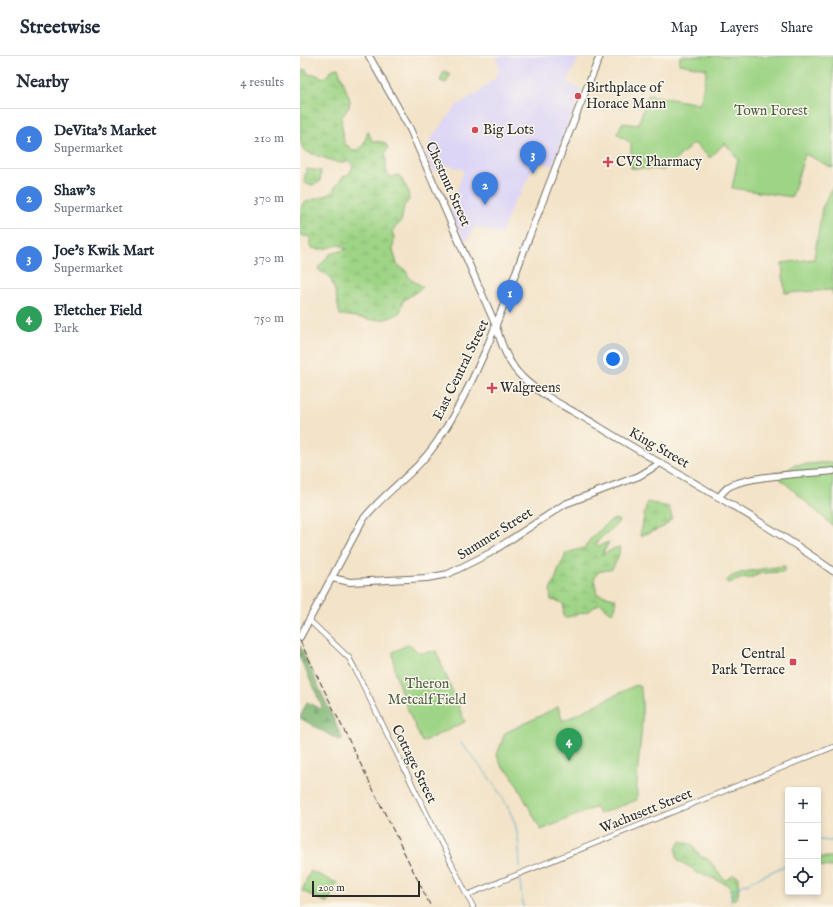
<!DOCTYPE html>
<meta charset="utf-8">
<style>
:root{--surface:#fff;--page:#f6f6f7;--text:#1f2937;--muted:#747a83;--line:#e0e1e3;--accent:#7c3aed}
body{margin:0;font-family:"IM FELL English",serif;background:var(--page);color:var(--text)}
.controls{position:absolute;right:12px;bottom:12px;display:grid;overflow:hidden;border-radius:4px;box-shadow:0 2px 6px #0003}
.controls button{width:36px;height:36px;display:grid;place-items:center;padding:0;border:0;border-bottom:1px solid var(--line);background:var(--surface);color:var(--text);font:20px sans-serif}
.scale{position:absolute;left:12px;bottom:10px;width:108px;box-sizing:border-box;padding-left:4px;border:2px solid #2b2b2b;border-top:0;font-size:11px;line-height:14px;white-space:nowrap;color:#2b2b2b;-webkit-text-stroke:3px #fbf7ec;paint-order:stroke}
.you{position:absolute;left:313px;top:303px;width:14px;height:14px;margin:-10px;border:3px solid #fff;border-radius:50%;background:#1a73e8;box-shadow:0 0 0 6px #1a73e833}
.badge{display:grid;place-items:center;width:26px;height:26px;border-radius:50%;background:var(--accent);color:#fff;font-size:13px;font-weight:700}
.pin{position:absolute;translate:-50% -33px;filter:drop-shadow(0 1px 2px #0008)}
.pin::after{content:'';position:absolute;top:21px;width:14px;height:12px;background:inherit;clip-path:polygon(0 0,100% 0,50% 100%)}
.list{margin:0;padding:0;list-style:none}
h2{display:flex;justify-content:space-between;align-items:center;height:52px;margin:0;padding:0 16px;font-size:17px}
h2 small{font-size:13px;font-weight:400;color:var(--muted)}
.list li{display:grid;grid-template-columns:26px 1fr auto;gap:12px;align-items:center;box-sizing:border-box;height:60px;padding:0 16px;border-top:1px solid var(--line)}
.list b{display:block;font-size:15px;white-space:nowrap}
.list p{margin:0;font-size:13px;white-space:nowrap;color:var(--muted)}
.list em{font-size:13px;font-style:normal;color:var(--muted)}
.icon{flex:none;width:22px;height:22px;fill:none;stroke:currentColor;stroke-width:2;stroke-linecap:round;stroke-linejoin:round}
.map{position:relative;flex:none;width:533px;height:851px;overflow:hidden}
header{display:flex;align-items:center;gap:24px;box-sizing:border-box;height:56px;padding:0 20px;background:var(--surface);border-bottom:1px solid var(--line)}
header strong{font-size:19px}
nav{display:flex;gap:22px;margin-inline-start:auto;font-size:14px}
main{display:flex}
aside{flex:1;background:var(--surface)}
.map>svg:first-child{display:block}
.built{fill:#ddd5f6}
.forest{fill:url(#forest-firs);stroke:#54704e}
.wetland{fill:url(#wetland-marsh);stroke:#648058}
.park{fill:#9ed485;stroke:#648058}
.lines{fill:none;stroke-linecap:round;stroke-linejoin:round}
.stream{stroke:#4babca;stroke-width:1}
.minor-casing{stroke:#716b62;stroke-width:6}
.major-casing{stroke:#716b62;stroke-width:8}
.minor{stroke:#fff;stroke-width:4.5}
.major{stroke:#fff;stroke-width:6}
.rail{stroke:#2b2b2b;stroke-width:1;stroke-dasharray:6 3;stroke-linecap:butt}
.poi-dot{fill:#d1495b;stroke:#fbf7ec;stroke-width:1.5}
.labels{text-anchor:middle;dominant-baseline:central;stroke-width:3;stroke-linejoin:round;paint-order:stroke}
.poi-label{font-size:14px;fill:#2b2b2b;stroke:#fbf7ec;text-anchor:start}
.park-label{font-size:14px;fill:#4e5e46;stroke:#fbf7ec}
.street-label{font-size:14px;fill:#2b2b2b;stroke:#fbf7ec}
</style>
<header>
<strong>Streetwise</strong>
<nav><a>Map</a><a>Layers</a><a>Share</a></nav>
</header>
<main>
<aside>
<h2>Nearby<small>4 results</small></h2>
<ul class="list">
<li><span class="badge" style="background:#3f7fe0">1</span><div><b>DeVita's Market</b><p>Supermarket</p></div><em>210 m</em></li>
<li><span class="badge" style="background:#3f7fe0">2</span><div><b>Shaw's</b><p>Supermarket</p></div><em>370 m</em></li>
<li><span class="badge" style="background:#3f7fe0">3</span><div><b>Joe's Kwik Mart</b><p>Supermarket</p></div><em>370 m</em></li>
<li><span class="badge" style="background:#2e9e5b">4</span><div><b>Fletcher Field</b><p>Park</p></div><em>750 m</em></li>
</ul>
</aside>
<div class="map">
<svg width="533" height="851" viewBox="0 0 533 851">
<defs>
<pattern id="forest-firs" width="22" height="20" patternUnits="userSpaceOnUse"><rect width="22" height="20" fill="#7eb672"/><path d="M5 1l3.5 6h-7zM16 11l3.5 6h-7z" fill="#67945e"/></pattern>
<pattern id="wetland-marsh" width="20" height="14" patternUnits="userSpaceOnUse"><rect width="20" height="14" fill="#9ed485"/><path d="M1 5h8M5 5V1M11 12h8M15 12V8" fill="none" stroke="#88b673"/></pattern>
</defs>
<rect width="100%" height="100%" fill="#fbf7ec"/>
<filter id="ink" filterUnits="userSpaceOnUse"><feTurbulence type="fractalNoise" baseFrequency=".025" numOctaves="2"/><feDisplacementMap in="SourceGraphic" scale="8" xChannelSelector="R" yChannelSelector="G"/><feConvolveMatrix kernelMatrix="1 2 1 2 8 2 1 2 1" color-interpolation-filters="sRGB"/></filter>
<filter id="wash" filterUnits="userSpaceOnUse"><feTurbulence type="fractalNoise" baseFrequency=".012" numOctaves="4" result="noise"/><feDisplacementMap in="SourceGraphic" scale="16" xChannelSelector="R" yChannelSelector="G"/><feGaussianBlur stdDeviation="0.9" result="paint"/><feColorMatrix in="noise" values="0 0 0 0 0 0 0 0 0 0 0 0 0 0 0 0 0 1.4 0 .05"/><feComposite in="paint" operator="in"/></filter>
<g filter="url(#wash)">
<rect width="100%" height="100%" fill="#f3e3c8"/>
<path class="built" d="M 195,0 L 279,0 L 267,27 L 282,33 L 252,110 L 236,104 L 219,142 L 216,141 L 201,179 L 175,170 L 165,187 L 150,154 L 164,114 L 148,109 L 134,116 L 126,98 L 132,81 L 157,49 L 176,38 L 195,22 L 200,12 Z"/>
<path class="forest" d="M 0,590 L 42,682 L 40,685 L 0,662 L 7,646 L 20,653 L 22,650 L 0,602 Z"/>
<path class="wetland" d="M 38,12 L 50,44 L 49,51 L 41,62 L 44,87 L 53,94 L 59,94 L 64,88 L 68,75 L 72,85 C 79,87 85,83 88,92 L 85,98 C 88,106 83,115 90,121 L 99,119 L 108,134 L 109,144 L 104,150 L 101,166 L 92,175 L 94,181 L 93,194 L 97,208 L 106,215 L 110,223 L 123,231 L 103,245 L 100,256 C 81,271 60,260 40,259 C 37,247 36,233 30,222 C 27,216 20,218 18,212 L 30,198 L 47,193 L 39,189 C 30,191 19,196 10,191 L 10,181 L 0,179 L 0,156 L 3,147 L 30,138 L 43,121 L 50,117 L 53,110 L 49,105 L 39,107 L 4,95 L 0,85 L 0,16 L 5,13 L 10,19 L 14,18 L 24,22 L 33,13 Z
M 6,113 L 21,115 L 20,126 L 12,129 L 4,127 Z
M 347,446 L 369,451 L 372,462 L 364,471 L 340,480 Z
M 315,463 L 319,465 C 312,475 301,479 296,488 L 298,490 L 309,486 L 302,499 L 315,492 L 320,491 L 318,502 L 312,513 L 298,516 L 294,523 L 297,538 L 315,542 L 316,550 L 313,556 L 310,556 L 300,547 L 289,555 L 265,562 L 263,560 L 264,549 L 260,546 L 251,544 L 250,534 C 255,526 256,521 259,512 C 261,507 265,503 266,497 L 284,492 L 292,481 L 309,466 Z
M 482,510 L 485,510 L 485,514 L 482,516 L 462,517 L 450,522 L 444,522 L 428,527 L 426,525 C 435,514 468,513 482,510 Z
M 381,785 L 393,789 L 400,800 L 408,803 L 423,822 L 427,824 L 433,819 L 438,820 C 437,828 442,839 434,844 L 432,842 L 429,829 L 405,819 L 396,817 L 392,812 L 379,805 C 376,798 374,790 381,785 Z
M 518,801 L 533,801 L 533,811 L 518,810 Z"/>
<path class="park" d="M 380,0 L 533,0 L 533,112 L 505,98 L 492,141 L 432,132 L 438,103 L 425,87 L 410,102 L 394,87 L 364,114 L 331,112 L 331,87 L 317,78 L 322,67 L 338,69 L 348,39 L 400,48 L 407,13 L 379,8 Z
M 144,15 L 150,18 L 146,27 L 140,25 Z
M 533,131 L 533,239 L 532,234 L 485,237 L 482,207 L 514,203 L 522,152 Z
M 533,406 L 533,470 L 474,417 L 487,414 L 495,409 Z
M 109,588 L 119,597 L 136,595 L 165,666 L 122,686 C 110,658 94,628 93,596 Z
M 336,629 L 340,631 L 341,634 C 346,671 335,708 337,744 L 299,758 L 296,751 L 241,774 L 211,718 L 202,711 L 197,699 L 205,677 L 258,651 L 263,665 Z
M 10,815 L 37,827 L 28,847 L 2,835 Z"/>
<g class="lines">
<path class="stream" d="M 160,686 C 181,711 206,739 216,771 C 219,783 219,798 220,811
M 518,784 L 533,785
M 220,824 L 223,851
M 431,846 L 431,835 L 488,808"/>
</g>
</g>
<g filter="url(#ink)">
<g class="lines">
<defs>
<path id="minor" d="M 9,564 L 49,602 L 55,613 L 173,851
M 167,839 L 533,691"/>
<path id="major" d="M 69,0 L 110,73 L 196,270 C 201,288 208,308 222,321 C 239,339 276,356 298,370 C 376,418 459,461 533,515
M 419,441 C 422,437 425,433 430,430 C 451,419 507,418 533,415
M 32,522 L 50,526 L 127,522 L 148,518 L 190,497 L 265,448 L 339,420 L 359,408
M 0,581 L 62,465 C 84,435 115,419 137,386 C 177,326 201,257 226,189 C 250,126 274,62 300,0"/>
</defs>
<use href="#minor" class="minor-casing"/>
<use href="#major" class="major-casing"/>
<use href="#minor" class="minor"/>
<use href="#major" class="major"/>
<path class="rail" d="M 0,585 L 131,851"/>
</g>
</g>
<g class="poi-dot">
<circle cx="278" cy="40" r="4"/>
<circle cx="175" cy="74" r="4"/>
<path d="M306 100h4v4h4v4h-4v4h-4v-4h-4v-4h4z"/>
<path d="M190 326h4v4h4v4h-4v4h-4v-4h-4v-4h4z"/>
<rect x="489" y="602" width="8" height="8" rx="2"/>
</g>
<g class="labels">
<g class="poi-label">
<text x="286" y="32">Birthplace of<tspan x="286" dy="16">Horace Mann</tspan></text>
<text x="183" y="74">Big Lots</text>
<text x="316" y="106">CVS Pharmacy</text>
<text x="200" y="332">Walgreens</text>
<text x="485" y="598" text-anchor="end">Central<tspan x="485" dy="16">Park Terrace</tspan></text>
</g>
<g class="park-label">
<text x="471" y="55">Town Forest</text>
<text x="127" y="628">Theron<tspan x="127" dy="16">Metcalf Field</tspan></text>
</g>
<g class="street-label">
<text transform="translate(148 128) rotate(66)">Chestnut Street</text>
<text transform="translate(161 314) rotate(-64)">East Central Street</text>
<text transform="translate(359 392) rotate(30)">King Street</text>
<text transform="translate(195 478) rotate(-32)">Summer Street</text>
<text transform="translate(114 708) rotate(64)">Cottage Street</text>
<text transform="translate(346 755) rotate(-22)">Wachusett Street</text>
</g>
</g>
</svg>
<div class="controls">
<button>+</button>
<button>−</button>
<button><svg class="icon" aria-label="locate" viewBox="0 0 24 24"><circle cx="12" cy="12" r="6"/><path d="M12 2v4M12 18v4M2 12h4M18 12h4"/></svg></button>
</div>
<div class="scale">200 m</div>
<div class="you"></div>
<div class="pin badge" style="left:210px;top:257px;background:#3f7fe0">1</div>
<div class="pin badge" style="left:185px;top:149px;background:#3f7fe0">2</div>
<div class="pin badge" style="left:233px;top:118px;background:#3f7fe0">3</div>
<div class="pin badge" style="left:269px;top:705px;background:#2e9e5b">4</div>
</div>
</main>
